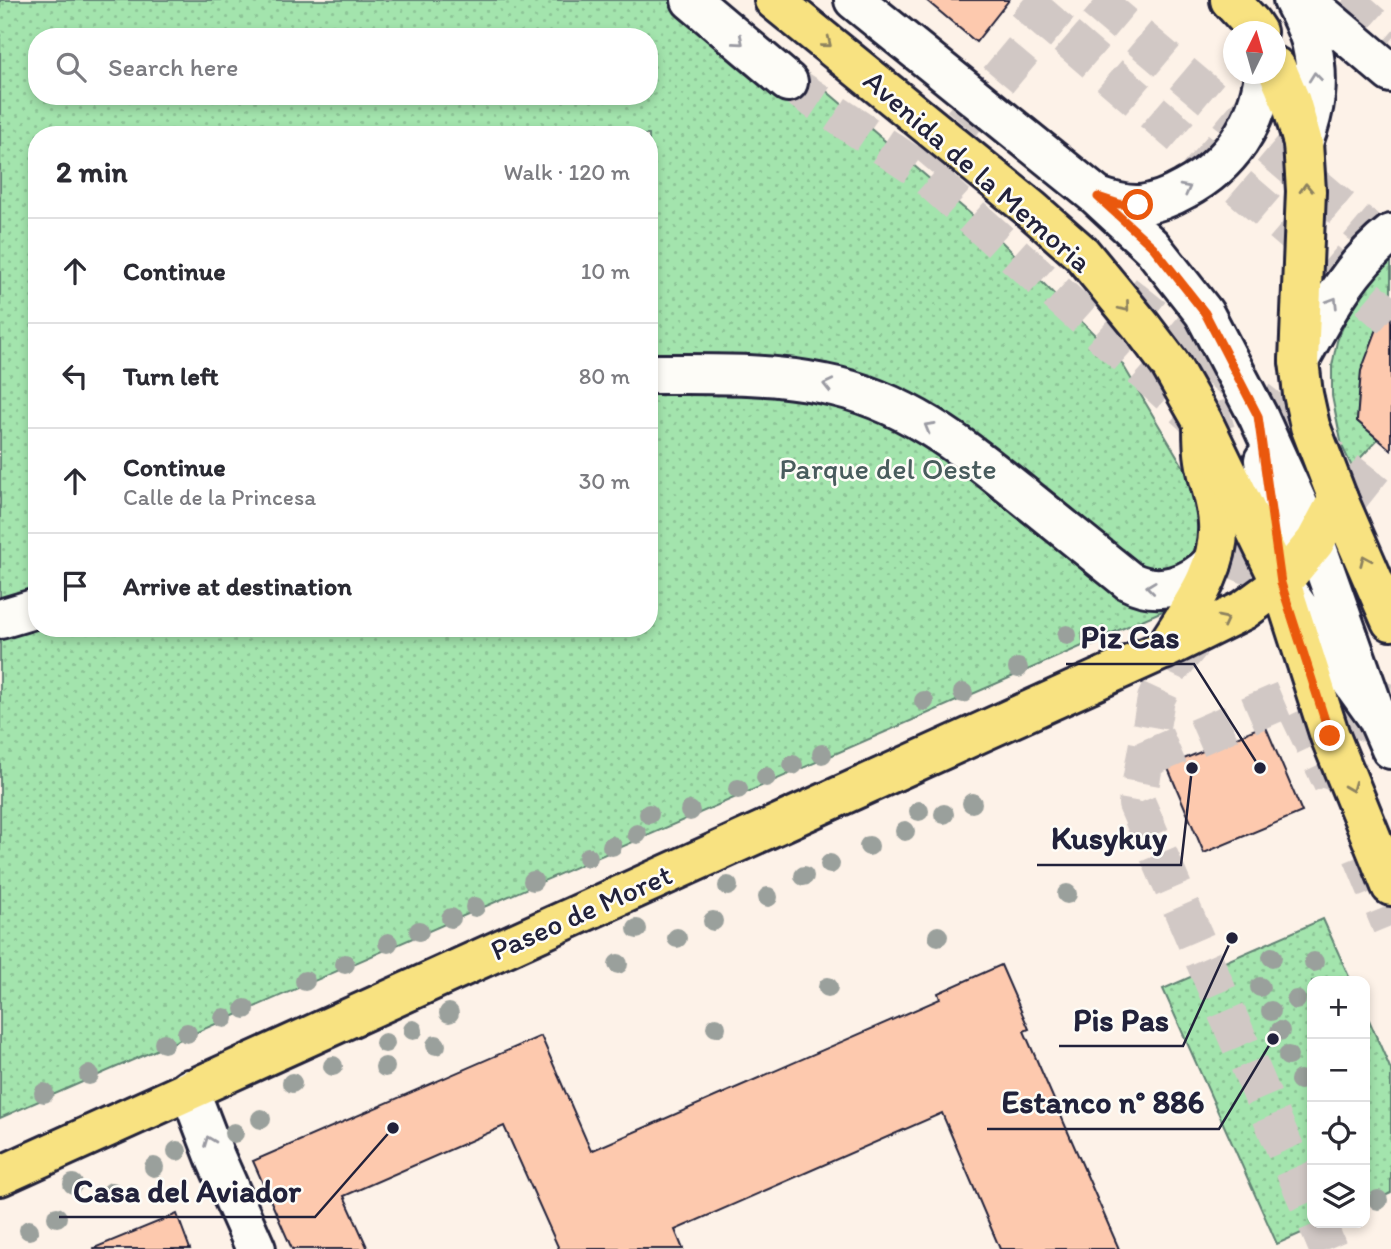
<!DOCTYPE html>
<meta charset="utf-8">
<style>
:root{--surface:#fff;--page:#f2f2f3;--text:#2b2b33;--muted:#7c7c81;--line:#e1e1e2}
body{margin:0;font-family:Itim,sans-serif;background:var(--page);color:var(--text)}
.controls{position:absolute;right:21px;bottom:21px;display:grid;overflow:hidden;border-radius:14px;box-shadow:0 4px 10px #0003}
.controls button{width:63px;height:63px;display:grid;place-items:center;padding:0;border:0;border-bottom:2px solid var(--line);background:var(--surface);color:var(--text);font:35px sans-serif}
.compass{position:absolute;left:1223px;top:21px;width:63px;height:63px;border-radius:50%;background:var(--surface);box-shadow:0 4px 10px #0003;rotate:5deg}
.stop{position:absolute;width:21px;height:21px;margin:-16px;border:5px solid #ea580c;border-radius:50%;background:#fff}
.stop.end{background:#ea580c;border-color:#fff;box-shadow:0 2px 7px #0008}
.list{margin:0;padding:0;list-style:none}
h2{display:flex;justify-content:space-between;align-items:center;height:91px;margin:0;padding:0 28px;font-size:30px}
h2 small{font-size:23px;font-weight:400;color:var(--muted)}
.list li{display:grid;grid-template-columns:46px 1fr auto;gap:21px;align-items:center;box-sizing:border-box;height:105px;padding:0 28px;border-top:2px solid var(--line)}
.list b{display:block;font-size:26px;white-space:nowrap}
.list p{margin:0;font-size:23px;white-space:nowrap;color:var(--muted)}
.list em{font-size:23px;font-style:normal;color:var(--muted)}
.icon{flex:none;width:38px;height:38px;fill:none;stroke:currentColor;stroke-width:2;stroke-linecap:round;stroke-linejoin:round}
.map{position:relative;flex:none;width:1391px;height:1249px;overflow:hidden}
.search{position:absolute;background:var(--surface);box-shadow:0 4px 10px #0003;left:28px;top:28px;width:630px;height:77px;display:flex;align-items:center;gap:18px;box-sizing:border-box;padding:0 24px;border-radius:28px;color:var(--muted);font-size:26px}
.panel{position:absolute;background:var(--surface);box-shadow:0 4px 10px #0003;left:28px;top:126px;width:630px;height:511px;border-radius:28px}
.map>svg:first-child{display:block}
.park{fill:url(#park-dots);stroke:#628374;stroke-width:2;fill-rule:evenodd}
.building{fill:#fdc9ae;stroke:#22223b;stroke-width:2}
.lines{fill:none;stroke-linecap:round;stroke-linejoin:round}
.minor-tunnel{stroke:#d1c8c5;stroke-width:38;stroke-dasharray:38 19;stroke-linecap:butt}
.minor-casing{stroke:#22223b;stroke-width:44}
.major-casing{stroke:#22223b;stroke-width:44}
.highway-casing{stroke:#22223b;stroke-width:44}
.minor{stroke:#fdfcf7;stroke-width:38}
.major{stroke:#f8e281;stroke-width:38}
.highway{stroke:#f8e281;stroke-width:38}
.tree{fill:#9aa09c}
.oneway{stroke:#9a9aa2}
.oneway2{stroke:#8d825e}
.route{stroke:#ea580c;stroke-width:9}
.labels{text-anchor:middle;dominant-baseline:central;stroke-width:5;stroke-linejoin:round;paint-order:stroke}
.street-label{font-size:30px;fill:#22223b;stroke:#fdfcf7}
.park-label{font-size:30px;fill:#495c5d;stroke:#fdfcf7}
.leader{fill:none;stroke:#22223b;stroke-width:2.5}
.callout-dot{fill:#22223b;stroke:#fdfcf7;stroke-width:2.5}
.callout-label{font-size:32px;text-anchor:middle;font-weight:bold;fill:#22223b;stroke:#fdfcf7;stroke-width:5;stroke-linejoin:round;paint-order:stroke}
</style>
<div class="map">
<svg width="1391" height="1249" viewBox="0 0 1391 1249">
<defs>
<pattern id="park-dots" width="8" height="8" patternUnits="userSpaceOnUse" patternTransform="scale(1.75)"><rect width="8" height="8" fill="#a3e4ad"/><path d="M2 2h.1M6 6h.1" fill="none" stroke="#8cc396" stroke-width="1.8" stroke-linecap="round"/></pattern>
</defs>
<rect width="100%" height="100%" fill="#fdf2e8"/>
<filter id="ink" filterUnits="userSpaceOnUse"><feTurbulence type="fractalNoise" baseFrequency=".0143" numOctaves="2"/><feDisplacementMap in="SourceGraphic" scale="14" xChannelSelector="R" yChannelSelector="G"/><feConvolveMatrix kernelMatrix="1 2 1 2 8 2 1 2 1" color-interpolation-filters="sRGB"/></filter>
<g filter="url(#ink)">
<path class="park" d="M 0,0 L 670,0 L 794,99 L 811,78 L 993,233 L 1120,360 L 1183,466 L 1200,497 L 1205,527 L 1195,551 L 1165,610 L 0,1118 ZM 37,37 L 649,37 L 649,96 L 37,96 ZM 37,135 L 649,135 L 649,628 L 37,628 Z
M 1391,257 L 1391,313 L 1361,371 L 1357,421 L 1378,439 L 1352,467 L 1342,446 L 1332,396 L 1332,366 L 1337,341 L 1350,310 L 1372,274 Z
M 1323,919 L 1351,981 L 1312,981 L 1312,1223 L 1324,1223 L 1277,1244 L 1163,989 Z
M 1365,1011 L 1391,1070 L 1391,1193 L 1365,1205 Z"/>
<path class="building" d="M 926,0 L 1009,0 L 976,42 Z
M 1388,300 L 1391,300 L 1391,450 L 1357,421 L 1361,371 Z
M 1265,725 L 1302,812 L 1204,853 L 1167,766 Z
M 1001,965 L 1029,1029 L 1024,1031 L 1119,1249 L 1000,1249 L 942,1113 L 675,1230 L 683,1249 L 559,1249 L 504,1126 L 344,1196 L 368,1249 L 292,1249 L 253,1161 L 541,1036 L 591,1151 L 940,999 L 938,993 Z
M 177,1214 L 190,1249 L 95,1249 L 94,1248 Z"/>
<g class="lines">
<path class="minor-tunnel" d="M 1023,0 L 1391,318
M 1095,0 L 1391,250
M 1344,0 L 1391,41
M 788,82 L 921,171 L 1190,413 L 1198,421
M 925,167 L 1065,0
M 1124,293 L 1391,506
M 1194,349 L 1216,431
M 1228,486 L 1239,532 L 1234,571 L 1217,612 L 1170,669 L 1156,699 L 1137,804 L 1312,1211
M 1144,760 L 1284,700 L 1296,707 L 1332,783
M 1337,793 L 1375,678
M 1362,855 L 1391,926
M 1317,1223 L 1328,1249"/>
<defs>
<path id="minor" d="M 691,0 L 788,82
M 854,0 L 1098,197 L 1152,247 L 1204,313 L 1258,416 L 1315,542 L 1377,717
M 1293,0 C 1300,14 1309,31 1312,46 C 1320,82 1315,110 1303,143
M 1305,0 L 1391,73
M 1098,197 C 1112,202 1125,206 1140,205 C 1156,203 1171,197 1185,189 C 1230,165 1258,124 1264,74
M 1299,361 C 1324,316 1349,266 1391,234
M 649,374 C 707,374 767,372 824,384 C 904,399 964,448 1025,497 C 1060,525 1094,553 1129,581 C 1158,596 1190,586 1212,563
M 1264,460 L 1281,583 L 1377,717 L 1391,749
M 0,619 L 37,608
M 189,1089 L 216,1159 L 256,1249"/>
<path id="major" d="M 1338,499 L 1391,621
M 1281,583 L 1330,736 L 1391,886
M 1164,650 C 1188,611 1221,570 1218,523 C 1217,501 1208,481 1205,460 C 1203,449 1203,438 1203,427
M 0,1176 L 1163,650 L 1244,610 L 1281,583 L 1315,542 L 1338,499"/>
<path id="highway" d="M 774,0 L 1031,209 L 1082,254 L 1142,327 L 1170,364 L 1203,422 L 1281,583
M 1230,0 L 1251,23 L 1257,32
M 1276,67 L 1291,102 L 1303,143 L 1306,191 L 1299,361 L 1303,394 L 1310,426 L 1338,499"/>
</defs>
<use href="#minor" class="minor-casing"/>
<use href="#major" class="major-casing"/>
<use href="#highway" class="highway-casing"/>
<use href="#minor" class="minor"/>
<use href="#major" class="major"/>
<use href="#highway" class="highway"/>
</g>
<g class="tree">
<circle cx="1067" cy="635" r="10"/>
<circle cx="1091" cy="637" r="10"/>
<circle cx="1018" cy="668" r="10"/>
<circle cx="963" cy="693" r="10"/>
<circle cx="924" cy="701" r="10"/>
<circle cx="822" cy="754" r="10"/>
<circle cx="793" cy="765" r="10"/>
<circle cx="766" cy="777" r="10"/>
<circle cx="738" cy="789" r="10"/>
<circle cx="972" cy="803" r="10"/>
<circle cx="690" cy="811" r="10"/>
<circle cx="919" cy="811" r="10"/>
<circle cx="649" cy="814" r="10"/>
<circle cx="944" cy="814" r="10"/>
<circle cx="905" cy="831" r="10"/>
<circle cx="637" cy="834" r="10"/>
<circle cx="612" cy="846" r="10"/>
<circle cx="869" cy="846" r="10"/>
<circle cx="588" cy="857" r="10"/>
<circle cx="830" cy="864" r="10"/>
<circle cx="804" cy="876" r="10"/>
<circle cx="533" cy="881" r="10"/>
<circle cx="728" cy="886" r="10"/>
<circle cx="1067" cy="894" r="10"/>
<circle cx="768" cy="897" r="10"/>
<circle cx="475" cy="907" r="10"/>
<circle cx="451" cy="918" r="10"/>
<circle cx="713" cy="921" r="10"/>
<circle cx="637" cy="929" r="10"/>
<circle cx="419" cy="931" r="10"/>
<circle cx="938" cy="936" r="10"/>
<circle cx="677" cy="938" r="10"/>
<circle cx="388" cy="943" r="10"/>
<circle cx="1272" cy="957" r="10"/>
<circle cx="1314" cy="962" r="10"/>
<circle cx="345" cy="964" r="10"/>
<circle cx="618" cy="964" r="10"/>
<circle cx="305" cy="981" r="10"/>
<circle cx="828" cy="987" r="10"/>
<circle cx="1260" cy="987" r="10"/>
<circle cx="1296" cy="1000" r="10"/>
<circle cx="245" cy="1009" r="10"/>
<circle cx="1271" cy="1011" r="10"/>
<circle cx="449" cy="1013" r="10"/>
<circle cx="224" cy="1018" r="10"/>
<circle cx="716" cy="1027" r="10"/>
<circle cx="413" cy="1030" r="10"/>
<circle cx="1280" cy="1031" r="10"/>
<circle cx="187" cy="1033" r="10"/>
<circle cx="164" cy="1043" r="10"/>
<circle cx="385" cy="1043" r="10"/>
<circle cx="436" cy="1045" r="10"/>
<circle cx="1288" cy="1056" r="10"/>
<circle cx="333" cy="1066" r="10"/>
<circle cx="385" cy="1067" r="10"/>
<circle cx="89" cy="1075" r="10"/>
<circle cx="1300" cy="1080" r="10"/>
<circle cx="292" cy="1083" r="10"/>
<circle cx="44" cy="1093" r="10"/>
<circle cx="261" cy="1119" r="10"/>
<circle cx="234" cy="1133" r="10"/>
<circle cx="177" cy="1151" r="10"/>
<circle cx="154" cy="1167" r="10"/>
<circle cx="73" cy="1184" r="10"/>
<circle cx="112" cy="1192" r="10"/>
<circle cx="1378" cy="1200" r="10"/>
<circle cx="57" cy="1217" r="10"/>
<circle cx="29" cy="1230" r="10"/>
</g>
<defs><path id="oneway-chevron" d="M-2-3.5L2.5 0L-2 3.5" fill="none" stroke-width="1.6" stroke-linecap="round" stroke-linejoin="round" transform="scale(1.75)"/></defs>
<g class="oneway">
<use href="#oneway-chevron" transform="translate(739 41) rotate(40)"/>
<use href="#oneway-chevron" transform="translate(1315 77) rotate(-96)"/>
<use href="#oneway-chevron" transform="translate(1186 189) rotate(-28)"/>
<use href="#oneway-chevron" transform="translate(1333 302) rotate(-58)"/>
<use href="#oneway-chevron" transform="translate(828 385) rotate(-167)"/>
<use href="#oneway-chevron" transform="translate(929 427) rotate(-150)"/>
<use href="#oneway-chevron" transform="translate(1151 587) rotate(-173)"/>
<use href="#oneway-chevron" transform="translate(209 1141) rotate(-111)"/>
</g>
<g class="oneway2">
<use href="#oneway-chevron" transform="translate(827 43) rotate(39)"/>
<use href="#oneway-chevron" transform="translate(1306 188) rotate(-92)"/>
<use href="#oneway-chevron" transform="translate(1125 307) rotate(50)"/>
<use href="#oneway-chevron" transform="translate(1365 560) rotate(-113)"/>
<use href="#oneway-chevron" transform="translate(1224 620) rotate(-27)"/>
<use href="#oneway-chevron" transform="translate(1351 787) rotate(68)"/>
</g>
</g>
<g class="lines" filter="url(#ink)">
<path class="route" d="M 1138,205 L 1119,204 L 1098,197 L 1153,247 L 1205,313 L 1258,416 L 1281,583 L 1330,736"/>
</g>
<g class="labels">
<g class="street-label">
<text transform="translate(978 171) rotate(41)">Avenida de la Memoria</text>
<text transform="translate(581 912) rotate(-24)">Paseo de Moret</text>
</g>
<g class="park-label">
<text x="888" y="468">Parque del Oeste</text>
</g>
</g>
<path class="leader" d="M1260 768L1194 664H1066M1192 768L1181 865H1037M1232 938L1183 1046H1059M1273 1039L1219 1129H987M393 1128L315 1217H59"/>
<g class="callout-dot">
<circle cx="1260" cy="768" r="7"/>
<circle cx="1192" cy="768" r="7"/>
<circle cx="1232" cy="938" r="7"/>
<circle cx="1273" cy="1039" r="7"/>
<circle cx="393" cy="1128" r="7"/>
</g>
<g class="callout-label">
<text x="1130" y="648">Piz Cas</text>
<text x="1109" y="849">Kusykuy</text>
<text x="1121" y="1031">Pis Pas</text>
<text x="1103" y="1113">Estanco n° 886</text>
<text x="187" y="1202">Casa del Aviador</text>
</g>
</svg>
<div class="controls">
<button>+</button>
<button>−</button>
<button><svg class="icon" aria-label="locate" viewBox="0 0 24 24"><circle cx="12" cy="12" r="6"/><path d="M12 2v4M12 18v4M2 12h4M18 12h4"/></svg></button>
<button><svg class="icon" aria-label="layers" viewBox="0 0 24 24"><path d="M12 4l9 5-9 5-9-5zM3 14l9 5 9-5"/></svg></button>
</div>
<svg class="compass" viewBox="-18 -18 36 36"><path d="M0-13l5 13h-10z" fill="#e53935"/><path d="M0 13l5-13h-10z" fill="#7c7c81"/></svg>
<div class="stop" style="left:1138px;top:205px"></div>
<div class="stop end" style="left:1330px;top:736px"></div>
<div class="search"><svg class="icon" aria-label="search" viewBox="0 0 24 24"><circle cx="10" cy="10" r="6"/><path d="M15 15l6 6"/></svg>Search here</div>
<section class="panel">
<h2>2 min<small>Walk · 120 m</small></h2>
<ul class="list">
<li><svg class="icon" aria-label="ahead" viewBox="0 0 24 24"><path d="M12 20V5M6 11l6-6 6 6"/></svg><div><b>Continue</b></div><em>10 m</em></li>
<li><svg class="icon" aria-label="left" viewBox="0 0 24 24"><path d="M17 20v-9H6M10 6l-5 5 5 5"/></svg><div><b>Turn left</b></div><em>80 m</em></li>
<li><svg class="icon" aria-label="ahead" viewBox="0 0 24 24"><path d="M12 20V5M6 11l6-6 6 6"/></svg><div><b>Continue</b><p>Calle de la Princesa</p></div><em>30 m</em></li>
<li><svg class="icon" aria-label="arrive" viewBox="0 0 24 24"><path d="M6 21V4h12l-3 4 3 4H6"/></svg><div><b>Arrive at destination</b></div></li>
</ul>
</section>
</div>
